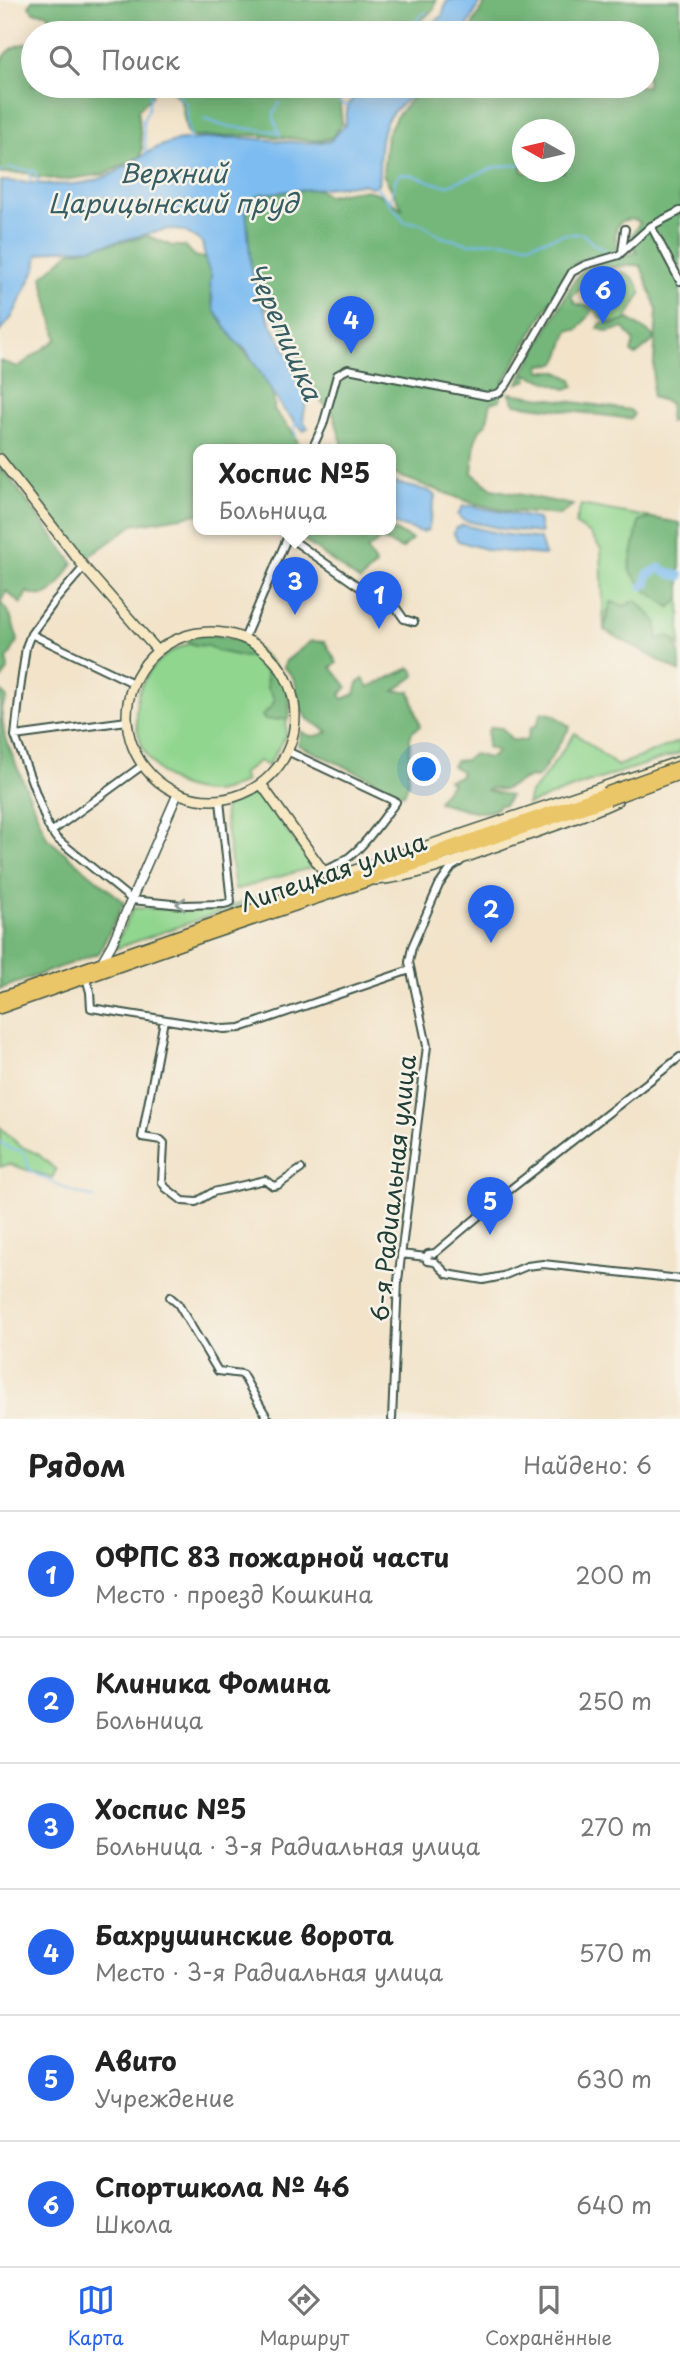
<!DOCTYPE html>
<html lang="ru">
<meta charset="utf-8">
<style>
:root{--surface:#fff;--page:#f6f6f6;--text:#222;--muted:#767676;--line:#e0e0e0;--accent:#2563eb}
body{margin:0;font-family:"Playpen Sans",sans-serif;background:var(--page);color:var(--text)}
.compass{position:absolute;left:512px;top:119px;width:63px;height:63px;border-radius:50%;background:var(--surface);box-shadow:0 4px 18px #0003;rotate:278deg}
.you{position:absolute;left:425px;top:770px;width:24px;height:24px;margin:-18px;border:5px solid #fff;border-radius:50%;background:#1a73e8;box-shadow:0 0 0 10px #1a73e833}
.badge{display:grid;place-items:center;width:46px;height:46px;border-radius:50%;background:var(--accent);color:#fff;font-size:23px;font-weight:700}
.pin{position:absolute;translate:-50% -58px;filter:drop-shadow(0 2px 4px #0008)}
.pin::after{content:'';position:absolute;top:37px;width:24px;height:21px;background:inherit;clip-path:polygon(0 0,100% 0,50% 100%)}
.popup{position:absolute;left:193px;top:444px;width:203px;height:91px;box-sizing:border-box;display:grid;place-content:center;border-radius:14px;background:var(--surface);filter:drop-shadow(0 2px 5px #0005);font-size:23px;white-space:nowrap;color:var(--muted)}
.popup b{font-size:26px;color:var(--text)}
.popup::after{content:'';position:absolute;left:50%;top:100%;margin-left:-14px;border:14px solid transparent;border-top-color:var(--surface)}
.list{margin:0;padding:0;list-style:none}
h2{display:flex;justify-content:space-between;align-items:center;height:91px;margin:0;padding:0 28px;font-size:30px}
h2 small{font-size:23px;font-weight:400;color:var(--muted)}
.list li{display:grid;grid-template-columns:46px 1fr auto;gap:21px;align-items:center;box-sizing:border-box;height:126px;padding:0 28px;border-top:2px solid var(--line)}
.list b{display:block;font-size:26px;white-space:nowrap}
.list p{margin:0;font-size:23px;white-space:nowrap;color:var(--muted)}
.list em{font-size:23px;font-style:normal;color:var(--muted)}
.icon{flex:none;width:38px;height:38px;fill:none;stroke:currentColor;stroke-width:2;stroke-linecap:round;stroke-linejoin:round}
.map{position:relative;flex:none;width:680px;height:1419px;overflow:hidden}
.search{position:absolute;background:var(--surface);box-shadow:0 4px 18px #0003;left:21px;right:21px;top:21px;height:77px;display:flex;align-items:center;gap:18px;box-sizing:border-box;padding:0 24px;border-radius:38px;color:var(--muted);font-size:26px}
.sheet{height:847px;background:var(--surface)}
nav{display:flex;justify-content:space-around;align-items:center;box-sizing:border-box;height:98px;border-top:2px solid var(--line);background:var(--surface);font-size:19px;color:var(--muted)}
nav a{display:grid;justify-items:center;gap:4px}
nav .on{color:var(--accent)}
.map>svg:first-child{display:block}
.green{fill:#91d68f;stroke:#588a62;stroke-width:2}
.forest{fill:#74b77a;stroke:#4a7a57;stroke-width:2;fill-rule:evenodd}
.water{fill:#7dbcf1;stroke:#4e7c92;stroke-width:2}
.lines{fill:none;stroke-linecap:round;stroke-linejoin:round}
.stream{stroke:#7dbcf1;stroke-width:2}
.river{stroke:#7dbcf1;stroke-width:9}
.minor-casing{stroke:#3f564a;stroke-width:10}
.tertiary-casing{stroke:#3f564a;stroke-width:11}
.secondary-casing{stroke:#3f564a;stroke-width:12}
.primary-casing{stroke:#3f564a;stroke-width:13}
.minor{stroke:#fff;stroke-width:6}
.tertiary{stroke:#fff;stroke-width:8}
.secondary{stroke:#f7e8c3;stroke-width:9}
.primary{stroke:#ebc669;stroke-width:10}
.primary-bridge-casing{stroke:#3f564a;stroke-width:13;stroke-linecap:butt}
.primary-bridge{stroke:#ebc669;stroke-width:10}
.oneway{stroke:#8f9e9a}
.labels{text-anchor:middle;dominant-baseline:central;stroke-width:5;stroke-linejoin:round;paint-order:stroke}
.street-label{font-size:24px;fill:#1f3d34;stroke:#f7f3e8}
.water-label{font-size:26px;font-style:italic;fill:#365d63;stroke:#f7f3e8}
</style>
<div class="map">
<svg width="680" height="1419" viewBox="0 0 680 1419">
<rect width="100%" height="100%" fill="#f7f3e8"/>
<filter id="ink" filterUnits="userSpaceOnUse"><feTurbulence type="fractalNoise" baseFrequency=".0143" numOctaves="2"/><feDisplacementMap in="SourceGraphic" scale="14" xChannelSelector="R" yChannelSelector="G"/><feConvolveMatrix kernelMatrix="1 2 1 2 8 2 1 2 1" color-interpolation-filters="sRGB"/></filter>
<filter id="wash" filterUnits="userSpaceOnUse"><feTurbulence type="fractalNoise" baseFrequency=".00686" numOctaves="4" result="noise"/><feDisplacementMap in="SourceGraphic" scale="28" xChannelSelector="R" yChannelSelector="G"/><feGaussianBlur stdDeviation="1.57" result="paint"/><feColorMatrix in="noise" values="0 0 0 0 0 0 0 0 0 0 0 0 0 0 0 0 0 1.4 0 .05"/><feComposite in="paint" operator="in"/></filter>
<g filter="url(#wash)">
<rect width="100%" height="100%" fill="#f2e3c9"/>
<path class="green" d="M 617,272 C 629,272 638,281 641,293 L 625,321 C 609,325 600,322 594,306 L 612,276 Z
M 581,505 L 653,518 L 639,521 L 669,607 L 680,600 L 680,647 L 676,640 L 657,639 L 625,606 L 608,610 L 604,630 L 601,549 L 590,534 L 575,524 Z
M 203,640 L 259,658 L 287,708 L 286,735 L 268,766 L 259,761 L 242,774 L 245,782 C 235,786 225,791 214,792 C 129,796 97,662 203,640 Z
M 575,733 L 617,766 L 680,741 L 680,753 L 584,784 L 527,805 L 530,793 L 539,784 Z
M 258,791 L 313,867 L 235,890 L 224,811 L 225,807 Z
M 258,897 L 259,899 L 114,949 L 133,908 L 217,910 Z
M 0,1127 L 20,1146 L 38,1154 L 56,1170 L 52,1178 L 9,1164 L 0,1167 Z"/>
<path class="forest" d="M 32,0 L 436,0 L 434,9 L 407,33 L 42,33 L 51,28 L 54,23 L 47,13 L 34,12 L 29,7 Z
M 487,0 L 680,0 L 680,419 L 669,422 L 670,403 L 652,397 L 657,310 L 641,266 C 632,263 605,268 596,273 C 591,276 590,281 589,287 L 578,291 L 571,297 L 576,304 L 591,307 L 593,310 L 578,330 L 570,330 C 562,341 564,354 555,364 L 540,365 L 541,371 L 556,371 L 572,379 L 574,386 L 566,389 L 526,374 L 528,380 L 518,383 L 574,281 L 586,267 L 637,252 L 630,239 L 640,222 C 631,217 618,219 616,230 C 614,236 617,242 617,248 L 608,255 L 588,258 L 571,266 L 504,381 L 500,400 L 491,403 L 486,424 L 480,429 L 475,441 L 472,473 L 492,489 L 573,505 L 560,515 L 507,511 L 472,503 L 391,473 L 391,449 L 344,449 L 333,413 L 319,399 L 317,391 L 309,387 L 299,360 L 277,318 L 261,301 L 251,268 L 246,209 L 252,199 L 261,194 L 317,189 L 328,196 C 345,193 363,186 379,194 C 387,198 395,205 403,210 L 383,174 L 387,134 L 396,117 L 423,86 L 647,86 L 647,33 L 468,33 ZM 522,130 L 564,130 L 564,172 L 522,172 Z
M 33,42 L 33,86 L 151,86 L 152,96 L 138,110 L 142,149 L 140,157 L 105,174 L 63,180 L 35,177 L 28,173 L 0,173 L 0,66 C 7,48 15,45 33,42 Z
M 168,86 L 338,86 L 342,124 L 331,138 L 316,141 L 257,135 L 193,137 L 187,133 L 181,101 Z
M 148,236 L 172,246 L 185,246 L 195,256 L 206,259 C 207,265 210,269 211,275 C 213,283 210,293 212,302 C 221,335 279,376 274,410 L 295,435 L 300,449 L 199,449 L 199,514 L 133,525 L 87,558 L 0,452 L 0,361 L 18,367 L 57,339 L 42,277 L 70,252 Z
M 629,319 C 637,326 646,329 653,336 L 653,341 L 636,355 L 631,353 L 634,341 L 624,328 L 607,332 L 598,328 L 601,323 L 613,325 Z
M 509,393 L 630,410 L 634,414 L 631,419 L 515,404 Z
M 0,465 L 73,563 C 60,582 53,604 27,592 L 21,604 L 6,591 L 1,603 L 10,615 L 18,640 L 7,660 L 8,670 L 0,681 Z
M 653,518 L 680,523 L 680,600 L 670,607 L 644,589 L 629,569 L 639,521 Z
M 296,529 L 391,529 L 412,539 L 402,549 L 381,539 L 367,550 L 376,565 L 360,581 L 295,534 Z
M 636,600 L 657,622 L 657,639 L 669,636 C 680,644 680,658 680,672 L 604,630 L 611,602 L 625,606 Z
M 209,634 C 219,636 238,639 246,643 C 273,657 295,688 289,719 L 265,720 L 262,716 L 273,704 L 274,698 L 267,688 L 266,672 L 256,664 L 258,659 L 253,656 L 245,657 L 217,651 L 208,646 L 195,645 L 183,639 Z
M 311,641 L 325,642 L 337,663 L 331,667 L 347,687 L 340,695 L 343,699 L 355,694 L 358,683 L 363,679 L 369,687 L 410,668 L 414,671 L 415,676 L 394,691 L 410,691 L 420,726 L 412,732 L 410,738 L 408,784 L 404,794 L 393,792 L 372,779 L 298,745 L 301,731 C 311,739 317,736 328,732 C 320,725 308,723 302,711 C 293,692 303,683 283,667 L 286,661 Z
M 0,690 L 7,698 L 1,709 L 5,738 L 47,838 L 124,902 L 99,953 L 0,989 Z
M 542,712 L 554,715 L 570,727 L 540,775 L 535,778 L 530,777 L 503,790 L 490,788 L 487,790 L 510,796 L 504,805 L 499,805 C 491,821 454,805 438,802 L 440,797 L 452,783 L 448,780 L 461,776 L 461,771 L 452,766 L 455,761 L 465,760 L 474,754 L 488,758 L 494,756 L 497,751 L 487,747 L 488,731 L 491,727 L 502,728 L 512,740 L 526,741 L 531,727 L 536,726 Z"/>
<path class="water" d="M 447,0 L 480,0 C 476,13 469,21 464,33 L 422,33 L 442,16 Z
M 360,86 L 421,86 C 413,97 401,103 392,113 C 376,132 381,162 378,184 L 371,187 L 363,184 L 261,194 L 252,199 L 246,209 L 251,268 L 261,301 L 272,326 L 291,359 L 292,366 L 307,396 L 303,420 L 308,428 L 304,431 L 283,409 L 246,350 L 235,341 L 214,309 L 210,284 L 211,275 L 206,263 L 202,242 L 184,231 L 167,229 L 91,248 L 55,250 L 38,255 L 36,268 L 12,317 L 0,332 L 0,181 C 38,182 76,192 112,174 C 136,162 156,142 185,140 C 204,139 224,137 244,138 C 273,139 302,146 330,141 L 345,125 L 348,106 Z
M 391,482 L 429,491 L 435,496 L 428,530 L 422,532 L 391,523 Z
M 463,506 L 471,506 L 538,519 L 541,533 L 503,529 L 463,520 L 458,515 Z
M 463,525 L 501,534 L 540,539 L 545,555 L 488,550 L 458,541 L 454,534 L 455,529 Z"/>
<g class="lines">
<path class="stream" d="M 311,33 L 311,30
M 401,33 L 399,30 L 404,25
M 403,33 L 426,12
M 277,86 L 279,88
M 339,86 L 340,103 L 348,106
M 171,87 L 181,99
M 183,102 L 186,103 C 188,113 186,122 189,132
M 148,111 L 150,95
M 275,111 L 280,103
M 274,112 L 274,118 L 280,136
M 204,119 L 224,126 L 280,132
M 189,133 L 189,140
M 146,153 L 143,121 L 147,112
M 9,168 L 31,171 L 30,182
M 34,170 L 38,182
M 0,171 L 4,171
M 375,185 L 405,222 L 420,223 L 442,237 L 470,244 L 496,241 L 529,244 L 565,234 L 583,234 L 593,244 L 606,250
M 390,202 L 396,178 L 400,174 C 420,173 431,186 448,185 L 497,167 L 522,164
M 296,423 L 294,427 L 296,437
M 0,1142 L 12,1150 L 19,1150 L 24,1153 L 30,1171 L 73,1192 L 95,1198"/>
<path class="river" d="M 643,586 L 647,583 L 647,575 L 660,568 L 671,574 L 680,576"/>
</g>
</g>
<g filter="url(#ink)">
<g class="lines">
<defs>
<path id="minor" d="M 651,226 L 680,281
M 622,252 L 651,226 L 680,211
M 312,449 L 323,425 L 337,375 L 348,369 L 487,396 L 499,393 L 507,384 L 572,272 L 585,265 L 619,255 L 622,252 L 625,229
M 287,536 L 365,591 L 376,581 L 378,582 L 404,619 L 414,622
M 84,567 L 55,601 L 31,634 L 26,647 L 20,690 L 15,736 L 48,826 L 56,838 L 132,900 L 182,905 L 224,904 L 231,902 L 220,801
M 31,634 L 133,683
M 244,639 L 291,529
M 15,736 L 127,721
M 287,751 L 396,802 C 375,828 357,861 324,870
M 51,832 L 143,765
M 86,978 L 90,992 L 91,1008 L 224,1029 L 240,1028 L 410,970
M 164,1020 L 142,1137 L 161,1140 L 164,1143 L 162,1182 L 166,1188 L 183,1201 L 196,1202 L 213,1192 L 265,1180 L 273,1186 L 278,1185 L 301,1169
M 435,1253 L 512,1188 L 680,1057
M 435,1253 L 428,1254 L 427,1261 L 435,1262 L 447,1274 L 483,1280 L 503,1276 L 527,1266 L 543,1264 L 680,1279
M 401,1254 L 426,1257
M 170,1297 L 178,1304 L 218,1371 L 242,1374 L 268,1419
M 392,1419 L 398,1281 L 427,1046 L 409,962 L 412,947 L 439,885 L 452,867 L 460,862"/>
<path id="tertiary" d="M 101,963 L 112,944 L 178,793"/>
<path id="secondary" d="M 0,459 L 84,567 L 157,650
M127 716a84 84 0 1 1 168 0a84 84 0 1 1-168 0Z
M 261,784 L 329,879
M 327,876 L 334,877 L 680,761
M 375,880 C 419,877 464,858 505,843 C 543,830 581,818 617,801"/>
<path id="primary" d="M 0,998 L 274,902 L 434,852 L 605,793
M 0,1008 L 207,935 L 608,800"/>
</defs>
<use href="#minor" class="minor-casing"/>
<use href="#tertiary" class="tertiary-casing"/>
<use href="#secondary" class="secondary-casing"/>
<use href="#primary" class="primary-casing"/>
<use href="#minor" class="minor"/>
<use href="#tertiary" class="tertiary"/>
<use href="#secondary" class="secondary"/>
<use href="#primary" class="primary"/>
<defs>
<path id="primary-bridge" d="M 605,793 L 680,766
M 608,800 L 680,774"/>
</defs>
<use href="#primary-bridge" class="primary-bridge-casing"/>
<use href="#primary-bridge" class="primary-bridge"/>
</g>
<defs><path id="oneway-chevron" d="M-2-3.5L2.5 0L-2 3.5" fill="none" stroke-width="1.6" stroke-linecap="round" stroke-linejoin="round" transform="scale(1.75)"/></defs>
<use class="oneway" href="#oneway-chevron" transform="translate(181 904) rotate(-177)"/>
</g>
<g class="labels">
<g class="street-label">
<text transform="translate(333 871) rotate(-19)">Липецкая улица</text>
<text transform="translate(392 1188) rotate(-84)">6-я Радиальная улица</text>
</g>
<g class="water-label">
<text x="173" y="172">Верхний<tspan x="173" dy="30">Царицынский пруд</tspan></text>
<text transform="translate(285 331) rotate(66)">Черепишка</text>
</g>
</g>
</svg>
<svg class="compass" viewBox="-18 -18 36 36"><path d="M0-13l5 13h-10z" fill="#e53935"/><path d="M0 13l5-13h-10z" fill="#767676"/></svg>
<div class="you"></div>
<div class="pin badge" style="left:379px;top:629px">1</div>
<div class="pin badge" style="left:491px;top:943px">2</div>
<div class="pin badge" style="left:295px;top:615px">3</div>
<div class="popup"><b>Хоспис №5</b>Больница</div>
<div class="pin badge" style="left:351px;top:354px">4</div>
<div class="pin badge" style="left:490px;top:1235px">5</div>
<div class="pin badge" style="left:603px;top:324px">6</div>
<div class="search"><svg class="icon" aria-label="search" viewBox="0 0 24 24"><circle cx="10" cy="10" r="6"/><path d="M15 15l6 6"/></svg>Поиск</div>
</div>
<section class="sheet">
<h2>Рядом<small>Найдено: 6</small></h2>
<ul class="list">
<li><span class="badge">1</span><div><b>ОФПС 83 пожарной части</b><p>Место · проезд Кошкина</p></div><em>200 m</em></li>
<li><span class="badge">2</span><div><b>Клиника Фомина</b><p>Больница</p></div><em>250 m</em></li>
<li><span class="badge">3</span><div><b>Хоспис №5</b><p>Больница · 3-я Радиальная улица</p></div><em>270 m</em></li>
<li><span class="badge">4</span><div><b>Бахрушинские ворота</b><p>Место · 3-я Радиальная улица</p></div><em>570 m</em></li>
<li><span class="badge">5</span><div><b>Авито</b><p>Учреждение</p></div><em>630 m</em></li>
<li><span class="badge">6</span><div><b>Спортшкола № 46</b><p>Школа</p></div><em>640 m</em></li>
</ul>
</section>
<nav>
<a class="on"><svg class="icon" aria-label="map" viewBox="0 0 24 24"><path d="M3 6l6-2 6 2 6-2v14l-6 2-6-2-6 2zM9 4v14M15 6v14"/></svg>Карта</a>
<a><svg class="icon" aria-label="directions" viewBox="0 0 24 24"><path d="M12 3l9 9-9 9-9-9zM9 14v-3h6M13 9l2 2-2 2"/></svg>Маршрут</a>
<a><svg class="icon" aria-label="saved" viewBox="0 0 24 24"><path d="M7 4h10v16l-5-4-5 4z"/></svg>Сохранённые</a>
</nav>
